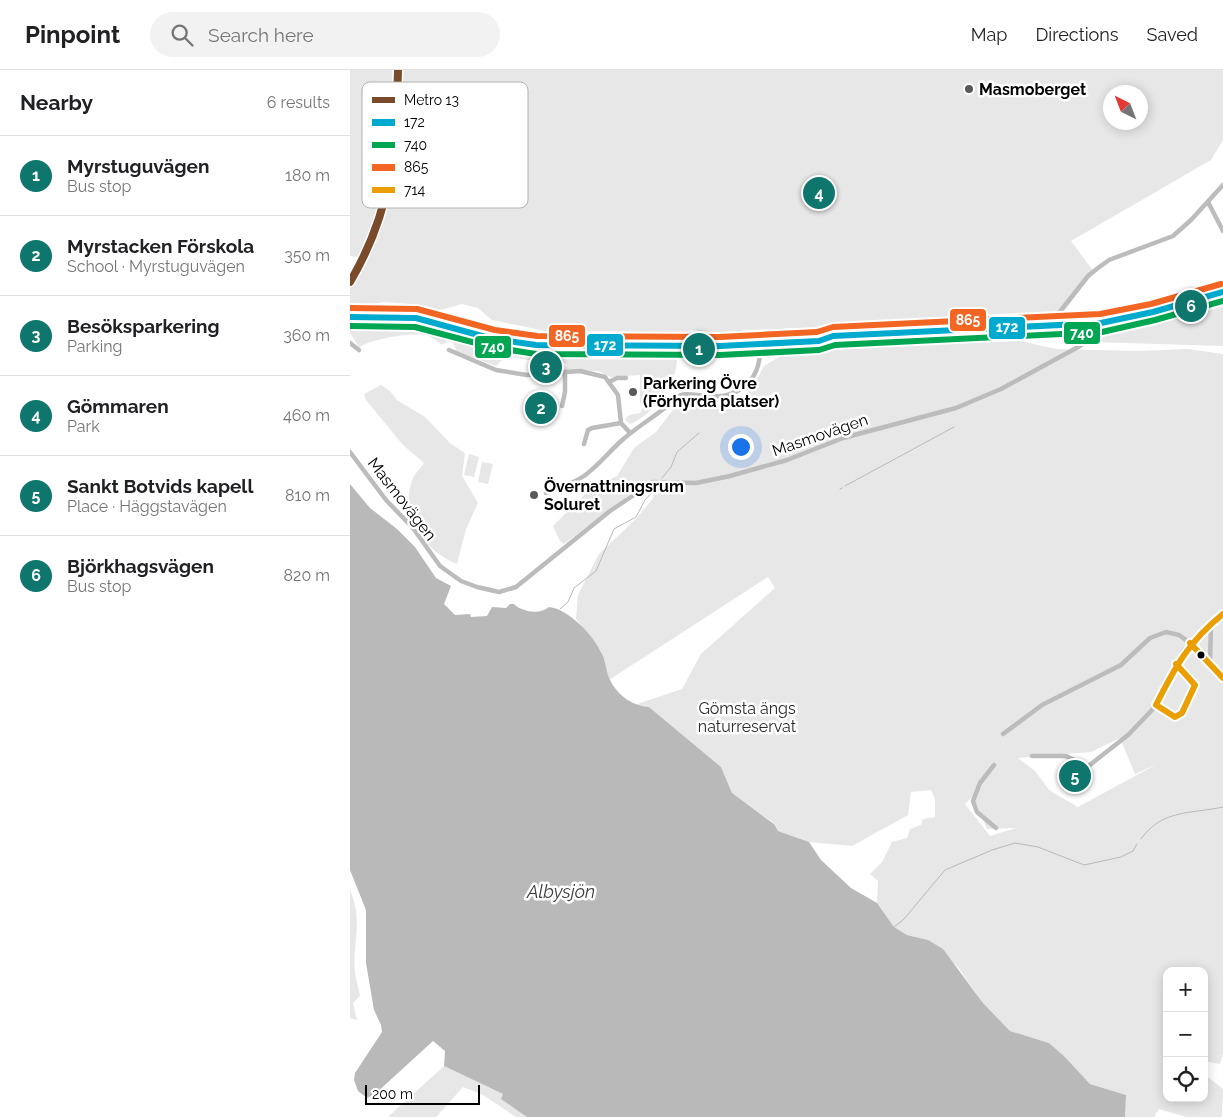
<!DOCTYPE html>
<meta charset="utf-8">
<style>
:root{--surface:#fff;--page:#f2f2f2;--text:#202124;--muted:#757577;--line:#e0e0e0;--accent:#0f766e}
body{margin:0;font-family:Raleway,sans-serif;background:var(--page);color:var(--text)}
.controls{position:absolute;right:15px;bottom:15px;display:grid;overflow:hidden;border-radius:10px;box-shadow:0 2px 12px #0003}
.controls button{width:45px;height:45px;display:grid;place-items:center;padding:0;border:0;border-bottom:1px solid var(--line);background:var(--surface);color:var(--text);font:25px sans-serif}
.compass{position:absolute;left:753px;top:15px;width:45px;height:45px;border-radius:50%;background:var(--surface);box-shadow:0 2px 12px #0003;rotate:318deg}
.scale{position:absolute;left:15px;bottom:12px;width:115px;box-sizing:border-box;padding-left:5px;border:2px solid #000;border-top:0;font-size:14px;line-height:18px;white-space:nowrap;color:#000;-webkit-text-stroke:4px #fff;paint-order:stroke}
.you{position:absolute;left:390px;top:376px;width:18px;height:18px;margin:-12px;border:4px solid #fff;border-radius:50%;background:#1a73e8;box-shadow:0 0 0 8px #1a73e833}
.badge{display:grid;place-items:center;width:32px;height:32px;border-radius:50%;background:var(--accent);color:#fff;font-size:16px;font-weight:700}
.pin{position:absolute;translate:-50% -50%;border:2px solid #fff;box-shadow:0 1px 5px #0006}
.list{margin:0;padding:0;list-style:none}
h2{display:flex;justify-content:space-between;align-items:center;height:65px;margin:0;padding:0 20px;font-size:21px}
h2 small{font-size:16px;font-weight:400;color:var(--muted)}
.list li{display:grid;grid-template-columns:32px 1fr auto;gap:15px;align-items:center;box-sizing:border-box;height:80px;padding:0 20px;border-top:1px solid var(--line)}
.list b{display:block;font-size:19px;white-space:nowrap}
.list p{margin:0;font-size:16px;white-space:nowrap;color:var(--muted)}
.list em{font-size:16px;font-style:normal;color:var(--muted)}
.icon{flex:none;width:28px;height:28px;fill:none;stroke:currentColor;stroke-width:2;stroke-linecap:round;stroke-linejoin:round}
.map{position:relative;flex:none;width:873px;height:1047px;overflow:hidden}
header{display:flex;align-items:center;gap:30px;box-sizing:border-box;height:70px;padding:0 25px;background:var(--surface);border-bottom:1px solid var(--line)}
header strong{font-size:24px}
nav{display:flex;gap:28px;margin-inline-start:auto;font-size:18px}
.search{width:350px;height:45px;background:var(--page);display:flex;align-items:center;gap:12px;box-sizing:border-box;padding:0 18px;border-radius:28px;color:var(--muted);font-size:19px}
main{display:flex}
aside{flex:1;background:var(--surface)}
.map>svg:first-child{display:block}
.green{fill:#e7e7e7;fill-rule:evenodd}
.water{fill:#b9b9b9}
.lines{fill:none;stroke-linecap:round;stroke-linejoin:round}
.stream{stroke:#b9b9b9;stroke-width:1}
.major-casing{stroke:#dbdbdb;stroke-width:8}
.minor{stroke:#bcbcbc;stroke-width:4.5}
.major{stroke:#bcbcbc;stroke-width:5.5}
.bus-1-casing{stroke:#fff;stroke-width:10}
.bus-2-casing{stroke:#fff;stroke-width:10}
.bus-3-casing{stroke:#fff;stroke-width:10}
.bus-4-casing{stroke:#fff;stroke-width:10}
.bus-1{stroke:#00a9ce;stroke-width:6}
.bus-2{stroke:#00a651;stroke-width:6}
.bus-3{stroke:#f26522;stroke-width:6}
.bus-4{stroke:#eb9e00;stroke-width:6}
.metro-1-casing{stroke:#fff;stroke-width:11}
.metro-1{stroke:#7a4b2a;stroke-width:8}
.poi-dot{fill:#595959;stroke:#fff;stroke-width:2}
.bus-dot{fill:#000;stroke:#fff;stroke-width:2}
.labels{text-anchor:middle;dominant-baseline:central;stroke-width:5;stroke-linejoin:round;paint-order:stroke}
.poi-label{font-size:16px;font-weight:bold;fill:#000;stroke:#fff;text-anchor:start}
.street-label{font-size:16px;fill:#000;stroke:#fff}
.park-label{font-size:16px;fill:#2b2b2b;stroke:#fff}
.water-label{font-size:18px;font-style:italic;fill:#3c3c3c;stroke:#fff}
.key{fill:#fff;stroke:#b2b2b2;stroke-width:1}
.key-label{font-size:14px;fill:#000}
.line-badge{stroke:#fff;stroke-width:2}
.badge-label{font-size:14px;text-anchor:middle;font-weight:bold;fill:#fff}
</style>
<header>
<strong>Pinpoint</strong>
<div class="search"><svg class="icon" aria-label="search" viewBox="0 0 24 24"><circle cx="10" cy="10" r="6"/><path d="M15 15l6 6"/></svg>Search here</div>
<nav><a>Map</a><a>Directions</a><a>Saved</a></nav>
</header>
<main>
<aside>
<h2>Nearby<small>6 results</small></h2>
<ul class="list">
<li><span class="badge">1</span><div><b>Myrstuguvägen</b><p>Bus stop</p></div><em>180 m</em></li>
<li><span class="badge">2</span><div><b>Myrstacken Förskola</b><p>School · Myrstuguvägen</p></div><em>350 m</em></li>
<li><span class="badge">3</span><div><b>Besöksparkering</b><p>Parking</p></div><em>360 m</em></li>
<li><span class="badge">4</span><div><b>Gömmaren</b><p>Park</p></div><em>460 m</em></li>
<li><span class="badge">5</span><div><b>Sankt Botvids kapell</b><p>Place · Häggstavägen</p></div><em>810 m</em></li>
<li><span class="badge">6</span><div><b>Björkhagsvägen</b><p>Bus stop</p></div><em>820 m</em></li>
</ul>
</aside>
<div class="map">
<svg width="873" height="1047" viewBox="0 0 873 1047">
<rect width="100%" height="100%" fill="#fff"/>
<path class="green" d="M 0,0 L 873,0 L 873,70 L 861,90 L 721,171 L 744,202 L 707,250 L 395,260 L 383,264 L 342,260 L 327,265 L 288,262 L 215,265 L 142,250 L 128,238 L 112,234 L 90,240 L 72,235 L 34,232 L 0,238 L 0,208 L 4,206 L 14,192 L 12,188 L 0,186 ZM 760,22 L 790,22 L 790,52 L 760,52 Z
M 873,226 L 873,276 L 742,272 L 754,256 L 795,249 L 817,241 L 838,239 Z
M 0,252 L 30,259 L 95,262 L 148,276 L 183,281 L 320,283 L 327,288 C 327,314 304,344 280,354 L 275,350 C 278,343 283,345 290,343 L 293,337 L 290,333 L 290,305 L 261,307 L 248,301 L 214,300 L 217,295 L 209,288 L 185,293 L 184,291 L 156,286 L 146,296 L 107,282 L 103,273 L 98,271 L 92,275 C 88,272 83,268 79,266 C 64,261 22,269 9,277 L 0,263 Z
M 606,268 L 671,271 L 706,279 L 788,281 L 838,279 L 873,284 L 873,984 L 870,994 L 854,991 L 854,901 L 817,901 L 817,1028 L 854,1028 L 854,1004 L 873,1019 L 872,1047 L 836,1047 L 809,1039 L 804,1047 L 775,1047 L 776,1025 L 740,1014 L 714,986 L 699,973 L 660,961 L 633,933 L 608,897 L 578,870 L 557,865 L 544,857 L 527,833 L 528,811 L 520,804 L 532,792 L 542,772 L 557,768 L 560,759 L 571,755 L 573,749 L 585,747 L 585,729 L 581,720 L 561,722 L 558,745 L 502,776 L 459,772 L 428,761 L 424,753 L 382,723 L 371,697 L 299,637 L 286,637 L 290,633 L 332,619 L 351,584 L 425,518 L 418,507 L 259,610 L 251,581 L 226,549 L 228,525 L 249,484 L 286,449 L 304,427 L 296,412 L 214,474 L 210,471 L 203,456 L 240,419 L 267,406 L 284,378 L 306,362 L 328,333 L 376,335 L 392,328 L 404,315 L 414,296 L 439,281 ZM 770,668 L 785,704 L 807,694 L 728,737 L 699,720 L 685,701 L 668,688 L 741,682 ZM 623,726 L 637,759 L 666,758 L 640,766 L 615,734 Z
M 31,315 L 40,321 L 47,330 L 75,347 L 100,373 L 115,383 L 112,406 L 128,433 L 116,459 L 107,494 C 74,481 48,444 63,408 C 65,403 71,398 74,393 L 53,375 L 16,330 L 14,324 Z
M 119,384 L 129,387 L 124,407 L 114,405 Z
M 132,392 L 143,394 L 138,414 L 128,412 Z
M 0,820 C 14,854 2,870 5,903 C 6,911 9,919 10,926 L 3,933 L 7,950 L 0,948 Z
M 94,996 L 153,1024 L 177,1047 L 166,1047 L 133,1025 L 113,1017 L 86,1047 L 38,1047 Z"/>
<path class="water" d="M 0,414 L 20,438 L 47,459 L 65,477 L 86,508 L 101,516 L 94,534 L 105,545 L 120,544 L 121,547 L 137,546 L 142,537 L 156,538 L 160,534 L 164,534 C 172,542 190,545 199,537 C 219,539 244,566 252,584 C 256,592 256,602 260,610 C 268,626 283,636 299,637 L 371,697 L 382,723 L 424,754 L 428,761 L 459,772 L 471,790 L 501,818 L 527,833 L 544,857 L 557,865 L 578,870 L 593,879 L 633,933 L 660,961 L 699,973 L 714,986 L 740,1014 L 776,1025 L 775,1047 L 177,1047 L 151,1029 L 153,1024 L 94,996 L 95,981 L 83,971 L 25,1024 L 17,1028 L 8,1021 L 4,1010 L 5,1003 L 32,962 L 31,955 L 24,940 L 16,893 L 16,840 L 0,800 Z"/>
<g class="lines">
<path class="stream" d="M 312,408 L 321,397 L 327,382 L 349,363
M 495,416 L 604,357
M 490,419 L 492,418
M 210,539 L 218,532 L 224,518 L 246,501 L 264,459 L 286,447 L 295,430 L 309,415
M 791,769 C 812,739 841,744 873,737
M 544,857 L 554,849 L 595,800 L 642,780 L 665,773 L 688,777 L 734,795 L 771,787 L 783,781 L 787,774"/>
<defs>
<path id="major" d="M 0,242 L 58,242 L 163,267 L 244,272 L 325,271 L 468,264 L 483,266 L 751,253 L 803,242 L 873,222
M 0,247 L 35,246 L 66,248 L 143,269 L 186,275 L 370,276 L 469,271 L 481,267"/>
</defs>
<use href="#major" class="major-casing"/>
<path class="minor" d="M 858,132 L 873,161
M 705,255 L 705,248 L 738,206 L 748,198 L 759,190 L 823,166 L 841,150 L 873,115
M 0,273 L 9,280
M 99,280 L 146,300 L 177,305 L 230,301 L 255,307 L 268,325 L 271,353 L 280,363
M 259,312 L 267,308 L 276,308
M 212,336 L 215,322 L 215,304
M 234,374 L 238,360 L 242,358 L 271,353
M 0,382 L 36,430 L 63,458 L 90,496 L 111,511 L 127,517 L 149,522 L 166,517 L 260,441 L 303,412 L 346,413 L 380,406 L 437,390 L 493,368 L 606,338 L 651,319 L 730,276 L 746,265 L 751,253
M 196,423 C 209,418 222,414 234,406 C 248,396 258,383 270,372 C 284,359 301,349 316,337 C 320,334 323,330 327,327 C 338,318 365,335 389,320 C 407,310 410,293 411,275
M 860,594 L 861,553
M 653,664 L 692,635 L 771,595 L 800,568 L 816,562 L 829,565 L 840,573 L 873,608
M 682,686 L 716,686 L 737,696
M 644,695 L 630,713 L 623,731 L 627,742 L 646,758
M 736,698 L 778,665 L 803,639 L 833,581 L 847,566 L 873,544"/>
<use href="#major" class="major"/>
<defs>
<path id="bus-1" d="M 0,247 L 66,248 L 143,269 L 186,275 L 370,276 L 469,271 L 483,266 L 751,253 L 803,242 L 873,222"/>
<path id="bus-2" d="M 0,256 L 65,257 L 141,277 L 186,284 L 370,285 L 469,280 L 485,275 L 752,262 L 805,250 L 873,231"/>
<path id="bus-3" d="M 0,238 L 67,239 L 145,260 L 187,266 L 370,267 L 467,262 L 483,257 L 750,244 L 801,234 L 871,214"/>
<path id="bus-4" d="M 840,573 L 873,608
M 806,635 C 825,597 839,571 873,544
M 806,635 L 825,647 L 832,643 L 845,615 L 826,594"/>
</defs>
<use href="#bus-1" class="bus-1-casing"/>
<use href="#bus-2" class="bus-2-casing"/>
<use href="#bus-3" class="bus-3-casing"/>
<use href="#bus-4" class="bus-4-casing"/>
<use href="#bus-1" class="bus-1"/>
<use href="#bus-2" class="bus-2"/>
<use href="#bus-3" class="bus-3"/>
<use href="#bus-4" class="bus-4"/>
<defs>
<path id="metro-1" d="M 0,212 C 42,141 46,81 48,0"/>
</defs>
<use href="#metro-1" class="metro-1-casing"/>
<use href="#metro-1" class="metro-1"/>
</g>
<g class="poi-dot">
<circle cx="619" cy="19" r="5"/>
<circle cx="283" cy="322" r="5"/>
<circle cx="184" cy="425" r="5"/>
</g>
<circle class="bus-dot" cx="851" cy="585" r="4.5"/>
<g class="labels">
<g class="poi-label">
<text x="629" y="19">Masmoberget</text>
<text x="293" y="313">Parkering Övre<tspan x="293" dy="18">(Förhyrda platser)</tspan></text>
<text x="194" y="416">Övernattningsrum<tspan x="194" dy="18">Soluret</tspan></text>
</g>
<g class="street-label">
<text transform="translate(470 365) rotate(-19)">Masmovägen</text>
<text transform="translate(52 429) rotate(52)">Masmovägen</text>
</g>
<g class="park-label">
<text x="397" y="638">Gömsta ängs<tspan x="397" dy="18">naturreservat</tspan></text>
</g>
<g class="water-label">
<text x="211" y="821">Albysjön</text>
</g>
</g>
<rect x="12" y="12" width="166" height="126" rx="8" class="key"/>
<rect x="22" y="27" width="23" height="6" fill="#7a4b2a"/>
<rect x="22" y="49" width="23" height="7" fill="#00a9ce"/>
<rect x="22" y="72" width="23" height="6" fill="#00a651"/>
<rect x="22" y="94" width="23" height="7" fill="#f26522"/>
<rect x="22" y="117" width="23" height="6" fill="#eb9e00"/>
<g class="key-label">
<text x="54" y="35">Metro 13</text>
<text x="54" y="57">172</text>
<text x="54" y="80">740</text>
<text x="54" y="102">865</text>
<text x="54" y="125">714</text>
</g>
<g class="line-badge">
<rect x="599" y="238" width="38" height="24" rx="5" fill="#f26522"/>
<rect x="638" y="246" width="38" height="24" rx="5" fill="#00a9ce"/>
<rect x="713" y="251" width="38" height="24" rx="5" fill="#00a651"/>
<rect x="198" y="254" width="38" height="24" rx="5" fill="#f26522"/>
<rect x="236" y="263" width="38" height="24" rx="5" fill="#00a9ce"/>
<rect x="124" y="265" width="38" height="24" rx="5" fill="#00a651"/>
</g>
<g class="badge-label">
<text x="618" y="255">865</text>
<text x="657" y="262">172</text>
<text x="732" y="268">740</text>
<text x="217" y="271">865</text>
<text x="255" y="280">172</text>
<text x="143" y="282">740</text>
</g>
</svg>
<div class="controls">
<button>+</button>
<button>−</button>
<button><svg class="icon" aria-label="locate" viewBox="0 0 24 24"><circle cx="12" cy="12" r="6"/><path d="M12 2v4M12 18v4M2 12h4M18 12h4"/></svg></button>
</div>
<svg class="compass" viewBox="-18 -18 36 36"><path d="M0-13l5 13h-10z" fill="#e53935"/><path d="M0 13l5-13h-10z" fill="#757577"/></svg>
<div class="scale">200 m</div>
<div class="you"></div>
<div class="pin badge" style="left:349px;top:279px">1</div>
<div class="pin badge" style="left:191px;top:338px">2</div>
<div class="pin badge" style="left:196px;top:297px">3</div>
<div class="pin badge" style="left:469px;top:123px">4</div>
<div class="pin badge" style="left:725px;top:706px">5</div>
<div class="pin badge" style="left:841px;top:236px">6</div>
</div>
</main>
